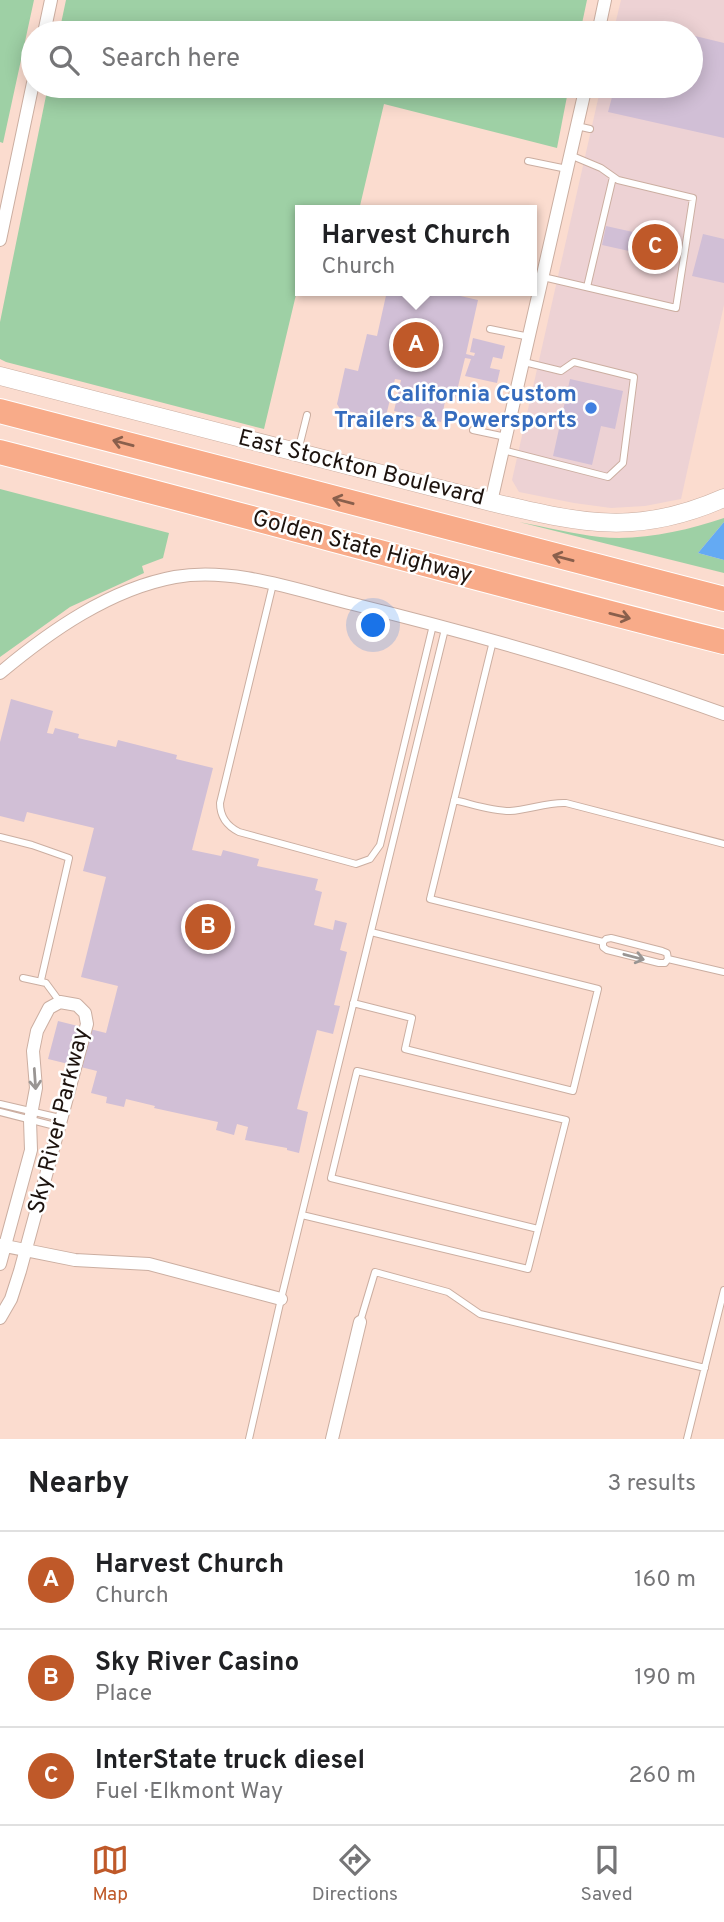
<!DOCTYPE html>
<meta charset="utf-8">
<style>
:root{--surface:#fff;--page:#f2f2f2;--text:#202124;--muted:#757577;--line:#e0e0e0;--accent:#bf5929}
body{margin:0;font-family:Overpass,sans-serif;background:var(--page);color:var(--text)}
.you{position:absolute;left:374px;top:626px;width:24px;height:24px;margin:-18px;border:5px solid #fff;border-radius:50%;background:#1a73e8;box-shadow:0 0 0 10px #1a73e833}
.badge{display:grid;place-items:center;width:46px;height:46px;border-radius:50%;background:var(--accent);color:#fff;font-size:23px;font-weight:700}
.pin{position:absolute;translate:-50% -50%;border:4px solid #fff;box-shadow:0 2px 7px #0006}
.popup{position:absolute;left:295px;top:205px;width:242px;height:91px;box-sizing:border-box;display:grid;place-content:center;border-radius:0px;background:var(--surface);filter:drop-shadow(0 2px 5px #0005);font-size:23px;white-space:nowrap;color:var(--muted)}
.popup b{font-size:26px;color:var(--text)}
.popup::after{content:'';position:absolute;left:50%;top:100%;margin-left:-14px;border:14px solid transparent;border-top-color:var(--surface)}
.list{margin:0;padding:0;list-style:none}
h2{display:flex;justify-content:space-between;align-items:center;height:91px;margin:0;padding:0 28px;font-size:30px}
h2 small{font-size:23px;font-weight:400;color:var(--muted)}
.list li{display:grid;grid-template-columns:46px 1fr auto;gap:21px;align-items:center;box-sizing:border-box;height:98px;padding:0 28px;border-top:2px solid var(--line)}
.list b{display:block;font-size:26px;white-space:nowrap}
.list p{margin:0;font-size:23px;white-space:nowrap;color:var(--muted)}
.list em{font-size:23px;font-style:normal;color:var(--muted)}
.icon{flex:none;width:38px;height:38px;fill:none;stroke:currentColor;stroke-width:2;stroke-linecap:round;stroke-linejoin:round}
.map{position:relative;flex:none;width:724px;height:1439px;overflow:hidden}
.search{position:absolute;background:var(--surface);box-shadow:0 4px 18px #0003;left:21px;right:21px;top:21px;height:77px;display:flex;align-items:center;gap:18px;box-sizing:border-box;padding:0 24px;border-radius:38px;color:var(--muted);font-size:26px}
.sheet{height:385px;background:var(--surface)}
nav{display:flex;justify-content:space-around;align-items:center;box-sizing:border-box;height:98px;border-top:2px solid var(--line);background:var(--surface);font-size:19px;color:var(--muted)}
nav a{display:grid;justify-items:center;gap:4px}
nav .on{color:var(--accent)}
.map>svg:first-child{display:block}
.industrial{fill:#edd2d4}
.green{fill:#9ed0a5}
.water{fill:#64aaf3}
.building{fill:#d1bfd6}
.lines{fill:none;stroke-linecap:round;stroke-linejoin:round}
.service-casing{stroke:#cbaea1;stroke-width:8}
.minor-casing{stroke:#cbaea1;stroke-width:14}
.secondary-casing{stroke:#cbaea1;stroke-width:19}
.motorway-casing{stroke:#fff;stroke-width:26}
.service{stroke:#fff;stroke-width:6}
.minor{stroke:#fff;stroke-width:12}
.secondary{stroke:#fff;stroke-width:18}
.motorway{stroke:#f8ab89;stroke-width:24}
.oneway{stroke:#8a5f4c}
.oneway2{stroke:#999593}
.shop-dot{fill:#3f7fe0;stroke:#fff;stroke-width:2.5}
.labels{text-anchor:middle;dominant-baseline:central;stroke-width:5;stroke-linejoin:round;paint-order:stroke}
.shop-label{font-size:23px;font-weight:bold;fill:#366cbe;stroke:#fff;text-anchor:end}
.street-label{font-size:23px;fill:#1d130e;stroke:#fff}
</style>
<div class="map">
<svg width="724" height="1439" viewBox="0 0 724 1439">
<rect width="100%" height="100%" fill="#fbdccf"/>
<path class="industrial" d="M 621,0 L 724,0 L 724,305 L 681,499 L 645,506 L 611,508 L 574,503 L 519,492 L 512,480 L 601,86 L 691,86 L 691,33 L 613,33 Z"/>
<path class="green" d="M 0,0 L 34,0 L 3,143 L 0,142 Z
M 66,0 L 587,0 L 580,33 L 59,33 Z
M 48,86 L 569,86 L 557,148 L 384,104 L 359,210 L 300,210 L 300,278 L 264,429 L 6,362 L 0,359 L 0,322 Z
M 0,489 L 169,533 L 163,558 L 142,566 L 144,573 L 70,607 L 0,657 Z
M 724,518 L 724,522 L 698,553 L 724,560 L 724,573 L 519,522 C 546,527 573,534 600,537 C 641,541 685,531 724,518 Z"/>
<path class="water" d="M 724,522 L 724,560 L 698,553 Z"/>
<path class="building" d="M 629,21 L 678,32 L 678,33 L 627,33 Z
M 691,35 L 724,43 L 724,138 L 608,112 L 615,86 L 691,86 Z
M 606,226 L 633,232 L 629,251 L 602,245 Z
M 703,234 L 724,239 L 724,283 L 692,276 Z
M 637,235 L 676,245 L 673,258 L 634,248 Z
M 387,291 L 448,291 L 447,293 L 478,300 L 466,354 L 474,356 L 475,353 L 470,352 L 473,338 L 505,346 L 502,359 L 493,357 L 490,368 L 500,370 L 497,383 L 465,376 L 471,359 L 465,358 L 454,403 L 445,401 L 441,422 L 394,411 L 401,380 L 395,379 L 385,420 L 340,409 L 337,404 L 345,368 L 358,371 L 367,334 L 377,336 Z
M 570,379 L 623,391 L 615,429 L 601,426 L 592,465 L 553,456 Z
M 11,699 L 53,711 L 47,733 L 53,734 L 55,728 L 79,734 L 78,738 L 116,747 L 118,740 L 177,755 L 176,759 L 213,768 L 192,850 L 221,856 L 223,850 L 259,859 L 257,866 L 318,879 L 315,890 L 322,892 L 314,925 L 333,930 L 335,920 L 347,923 L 340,950 L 347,952 L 334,1005 L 340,1006 L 333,1034 L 317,1030 L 297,1109 L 308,1112 L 299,1153 L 287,1150 L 287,1148 L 245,1140 L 248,1127 L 237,1124 L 234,1135 L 216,1130 L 218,1122 L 154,1108 L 155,1106 L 126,1099 L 124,1107 L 106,1103 L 107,1097 L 91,1093 L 97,1071 L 48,1059 L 58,1021 L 106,1033 L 118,986 L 81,977 L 106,877 L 83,871 L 94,828 L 27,812 L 24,822 L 0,816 L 0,742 Z"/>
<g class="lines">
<defs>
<path id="service" d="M 577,126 L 590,129
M 528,161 L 567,169
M 543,277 L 676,308 L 693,198 L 618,180 L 601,168 L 570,155
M 587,287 L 613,177
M 490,329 L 530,337
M 473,430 L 506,437
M 503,450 L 608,477 L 623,463 L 634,377 L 574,362 L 561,371 L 524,362
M 298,451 L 307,415
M 273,584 L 220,803 C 220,817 227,826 239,832 L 356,864 L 370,859 L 380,845 L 433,625
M 493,641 L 430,899 L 603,942 L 606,939 L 611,938 L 662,951 L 667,953 L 668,959 L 724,972
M 454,800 C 472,804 491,811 510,811 C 529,810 547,802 566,803 L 724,844
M 0,837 L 32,845 L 69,858 L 41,980
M 603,942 L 603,947 L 607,950 L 659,963 L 665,963 L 668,959
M 23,978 L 46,983 L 60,1002
M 353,1003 L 412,1018 L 405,1049 L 573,1091 L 598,989 L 371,932
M 0,1104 L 60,1118
M 0,1112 L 59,1127
M 302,1215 L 528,1269 L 566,1120 L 357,1071 L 331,1178 L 538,1229
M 360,1322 L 375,1272 L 448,1292 L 480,1314 L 705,1368
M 249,1439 L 281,1299 L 445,629
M 687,1439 L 724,1290"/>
<path id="minor" d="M 44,33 L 51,0
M 598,33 L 605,0
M 0,240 L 33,83
M 491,502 L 586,86
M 0,673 C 50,631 110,589 175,577 C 234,567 296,590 353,604 C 479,635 602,670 724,714
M 0,1245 L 75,1260 L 149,1264 L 281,1299
M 0,1264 L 31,1150 L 30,1120 L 36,1088 L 33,1051 L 37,1031 L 49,1008 L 60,1002 L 77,1005 L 85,1013 L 87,1024 L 20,1271 L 11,1299 L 0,1318
M 332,1439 L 360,1322"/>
<path id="secondary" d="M 0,376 L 491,502 C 581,523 636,537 724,498"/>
<path id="motorway" d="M 0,411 L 724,599
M 0,452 C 242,514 482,581 724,642"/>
</defs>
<use href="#service" class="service-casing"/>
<use href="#minor" class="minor-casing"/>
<use href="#secondary" class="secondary-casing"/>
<use href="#motorway" class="motorway-casing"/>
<use href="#service" class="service"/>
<use href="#minor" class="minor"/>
<use href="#secondary" class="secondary"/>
<use href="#motorway" class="motorway"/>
</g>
<defs><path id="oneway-shaft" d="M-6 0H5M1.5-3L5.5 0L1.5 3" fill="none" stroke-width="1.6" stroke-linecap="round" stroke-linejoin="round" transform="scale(1.75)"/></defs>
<g class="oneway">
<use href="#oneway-shaft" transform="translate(123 443) rotate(-165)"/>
<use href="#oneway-shaft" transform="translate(343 501) rotate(-165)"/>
<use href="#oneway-shaft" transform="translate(563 558) rotate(-165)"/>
<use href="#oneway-shaft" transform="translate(620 616) rotate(14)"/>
</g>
<g class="oneway2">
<use href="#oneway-shaft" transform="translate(634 957) rotate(15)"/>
<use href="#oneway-shaft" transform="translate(35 1079) rotate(86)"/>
</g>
<circle class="shop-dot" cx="591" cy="408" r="7"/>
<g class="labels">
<g class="shop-label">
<text x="577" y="395">California Custom<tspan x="577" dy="26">Trailers &amp; Powersports</tspan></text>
</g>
<g class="street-label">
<text transform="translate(361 469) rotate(14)">East Stockton Boulevard</text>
<text transform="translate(362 548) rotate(15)">Golden State Highway</text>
<text transform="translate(60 1121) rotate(-76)">Sky River Parkway</text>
</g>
</g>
</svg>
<div class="you"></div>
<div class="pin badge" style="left:416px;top:345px">A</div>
<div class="popup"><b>Harvest Church</b>Church</div>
<div class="pin badge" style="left:208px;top:927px">B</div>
<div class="pin badge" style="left:655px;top:247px">C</div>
<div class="search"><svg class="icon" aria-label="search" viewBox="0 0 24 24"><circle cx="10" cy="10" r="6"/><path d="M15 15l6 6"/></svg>Search here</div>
</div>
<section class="sheet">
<h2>Nearby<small>3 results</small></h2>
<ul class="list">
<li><span class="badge">A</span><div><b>Harvest Church</b><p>Church</p></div><em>160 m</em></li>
<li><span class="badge">B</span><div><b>Sky River Casino</b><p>Place</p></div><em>190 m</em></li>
<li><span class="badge">C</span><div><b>InterState truck diesel</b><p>Fuel · Elkmont Way</p></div><em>260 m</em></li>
</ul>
</section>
<nav>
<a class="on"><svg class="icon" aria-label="map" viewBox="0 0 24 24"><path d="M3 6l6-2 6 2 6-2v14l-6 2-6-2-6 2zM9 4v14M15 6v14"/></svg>Map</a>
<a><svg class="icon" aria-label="directions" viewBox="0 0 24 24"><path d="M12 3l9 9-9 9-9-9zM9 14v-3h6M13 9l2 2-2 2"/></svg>Directions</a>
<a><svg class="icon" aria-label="saved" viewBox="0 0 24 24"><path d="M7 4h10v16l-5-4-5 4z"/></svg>Saved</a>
</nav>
